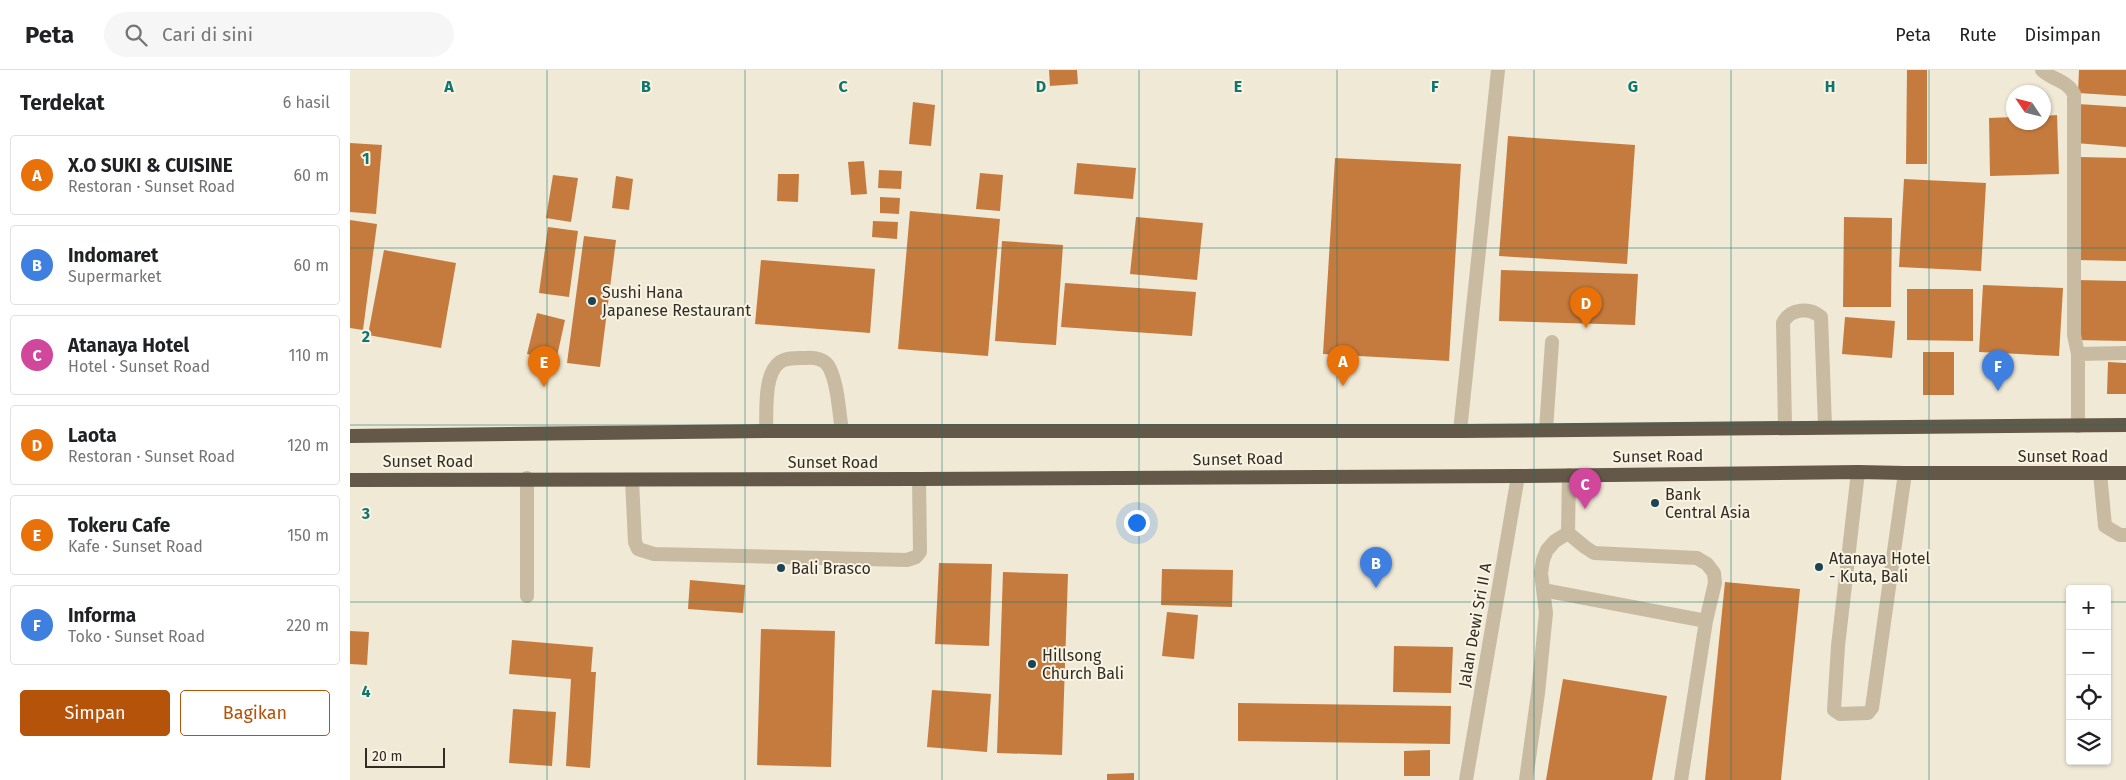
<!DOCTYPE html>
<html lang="id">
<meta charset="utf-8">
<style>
:root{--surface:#fff;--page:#f6f6f6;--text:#202124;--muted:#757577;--line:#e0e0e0;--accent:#b45309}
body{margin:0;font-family:"Fira Sans",sans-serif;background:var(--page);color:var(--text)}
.controls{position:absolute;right:15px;bottom:15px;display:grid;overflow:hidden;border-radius:5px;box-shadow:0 1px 4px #0004}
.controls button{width:45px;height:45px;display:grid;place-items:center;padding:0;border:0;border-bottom:1px solid var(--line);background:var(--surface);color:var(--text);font:25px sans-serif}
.compass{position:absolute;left:1656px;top:15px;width:45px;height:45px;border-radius:50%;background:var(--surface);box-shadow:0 1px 4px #0004;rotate:305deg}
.scale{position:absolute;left:15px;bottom:12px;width:80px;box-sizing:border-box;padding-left:5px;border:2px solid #332c25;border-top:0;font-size:14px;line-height:18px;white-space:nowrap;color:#332c25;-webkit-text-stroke:4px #f8f3e2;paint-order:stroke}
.you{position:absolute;left:786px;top:452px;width:18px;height:18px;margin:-12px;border:4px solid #fff;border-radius:50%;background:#1a73e8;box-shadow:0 0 0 8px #1a73e833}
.badge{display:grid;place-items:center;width:32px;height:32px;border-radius:50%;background:var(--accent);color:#fff;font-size:16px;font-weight:700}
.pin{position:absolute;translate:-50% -41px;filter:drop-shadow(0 1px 2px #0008)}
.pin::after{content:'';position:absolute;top:26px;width:18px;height:15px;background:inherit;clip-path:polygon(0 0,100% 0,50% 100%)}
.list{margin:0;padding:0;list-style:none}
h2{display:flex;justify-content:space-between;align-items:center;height:65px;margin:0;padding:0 20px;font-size:21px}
h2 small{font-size:16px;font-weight:400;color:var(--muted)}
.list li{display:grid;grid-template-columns:32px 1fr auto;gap:15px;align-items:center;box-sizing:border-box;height:80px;margin:0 10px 10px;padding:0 10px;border:1px solid var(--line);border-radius:5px}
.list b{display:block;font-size:19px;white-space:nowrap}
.list p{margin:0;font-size:16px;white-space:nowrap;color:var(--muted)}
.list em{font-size:16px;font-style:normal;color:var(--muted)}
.actions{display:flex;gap:10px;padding:15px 20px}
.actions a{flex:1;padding:11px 0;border:1px solid var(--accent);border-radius:5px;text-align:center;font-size:18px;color:var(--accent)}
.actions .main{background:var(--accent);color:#fff}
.icon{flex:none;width:28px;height:28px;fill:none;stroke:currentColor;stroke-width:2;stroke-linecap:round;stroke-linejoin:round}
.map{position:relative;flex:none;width:1776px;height:710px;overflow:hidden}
header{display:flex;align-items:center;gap:30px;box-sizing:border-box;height:70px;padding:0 25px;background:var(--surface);border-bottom:1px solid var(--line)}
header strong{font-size:24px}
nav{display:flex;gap:28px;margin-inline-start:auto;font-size:18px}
.search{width:350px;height:45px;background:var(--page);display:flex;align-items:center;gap:12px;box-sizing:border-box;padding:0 18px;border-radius:28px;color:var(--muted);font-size:19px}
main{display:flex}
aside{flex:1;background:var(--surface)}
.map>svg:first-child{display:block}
.building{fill:#c67b3e}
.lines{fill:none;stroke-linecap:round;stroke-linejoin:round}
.service{stroke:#c8bba2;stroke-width:14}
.minor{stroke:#c8bba2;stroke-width:14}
.trunk{stroke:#645848;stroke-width:14}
.grid{fill:none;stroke:#0f766e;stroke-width:1;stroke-opacity:0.55}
.poi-dot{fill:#1b4454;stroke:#f8f3e2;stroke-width:2}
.labels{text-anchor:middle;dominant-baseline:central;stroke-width:4;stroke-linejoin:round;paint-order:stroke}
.poi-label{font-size:16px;fill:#332c25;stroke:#f8f3e2;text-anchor:start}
.street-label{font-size:16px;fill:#332c25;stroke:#f8f3e2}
.grid-label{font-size:16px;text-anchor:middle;font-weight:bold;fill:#0f766e;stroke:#f8f3e2;stroke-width:4;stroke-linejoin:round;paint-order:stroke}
</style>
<header>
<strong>Peta</strong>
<div class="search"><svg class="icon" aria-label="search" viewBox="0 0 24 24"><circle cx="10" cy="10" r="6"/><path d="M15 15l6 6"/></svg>Cari di sini</div>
<nav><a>Peta</a><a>Rute</a><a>Disimpan</a></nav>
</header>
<main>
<aside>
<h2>Terdekat<small>6 hasil</small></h2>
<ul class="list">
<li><span class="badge" style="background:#e8710a">A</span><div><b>X.O SUKI &amp; CUISINE</b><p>Restoran · Sunset Road</p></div><em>60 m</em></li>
<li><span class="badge" style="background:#3f7fe0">B</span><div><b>Indomaret</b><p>Supermarket</p></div><em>60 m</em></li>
<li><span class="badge" style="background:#d1479c">C</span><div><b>Atanaya Hotel</b><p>Hotel · Sunset Road</p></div><em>110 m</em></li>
<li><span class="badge" style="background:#e8710a">D</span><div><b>Laota</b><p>Restoran · Sunset Road</p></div><em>120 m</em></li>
<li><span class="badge" style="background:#e8710a">E</span><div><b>Tokeru Cafe</b><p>Kafe · Sunset Road</p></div><em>150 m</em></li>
<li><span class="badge" style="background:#3f7fe0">F</span><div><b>Informa</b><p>Toko · Sunset Road</p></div><em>220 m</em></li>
</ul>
<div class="actions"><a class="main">Simpan</a><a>Bagikan</a></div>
</aside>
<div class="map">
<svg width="1776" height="710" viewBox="0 0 1776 710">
<rect width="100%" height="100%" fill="#f0e9d6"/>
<path class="building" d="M 699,0 L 727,0 L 728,14 L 700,16 Z
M 1557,0 L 1577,0 L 1577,94 L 1556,94 Z
M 1729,0 L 1776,0 L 1776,26 L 1728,23 Z
M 563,32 L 585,35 L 581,76 L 559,74 Z
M 1728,34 L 1776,37 L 1776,77 L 1725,73 Z
M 1707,45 L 1709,104 L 1640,106 L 1639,48 L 1664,47 L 1664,52 L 1694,52 L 1694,46 Z
M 1158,66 L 1285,75 L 1277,194 L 1149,186 Z
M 0,73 L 32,75 L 26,144 L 0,142 Z
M 1730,87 L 1776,88 L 1776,191 L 1727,190 Z
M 985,88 L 1111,94 L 1099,291 L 973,284 Z
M 514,91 L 517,124 L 501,125 L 498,92 Z
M 727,93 L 786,98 L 783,129 L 724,124 Z
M 529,100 L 552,101 L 551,119 L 528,118 Z
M 630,103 L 653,105 L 650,141 L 626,139 Z
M 428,104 L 449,104 L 448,132 L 427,131 Z
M 203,105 L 228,108 L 221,152 L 196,148 Z
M 266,106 L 283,109 L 279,140 L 262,138 Z
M 1554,109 L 1636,113 L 1631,201 L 1549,197 Z
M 530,127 L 550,128 L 549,144 L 530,143 Z
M 560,141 L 650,149 L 638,286 L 548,279 Z
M 786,147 L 853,153 L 847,210 L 780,204 Z
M 1494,147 L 1542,148 L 1541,237 L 1493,237 Z
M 0,150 L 27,154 L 13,260 L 0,258 Z
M 523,151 L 548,152 L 547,169 L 522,167 Z
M 198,157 L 228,161 L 219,227 L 189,223 Z
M 234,166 L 266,170 L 250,297 L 217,293 Z
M 652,171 L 713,175 L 706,275 L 645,271 Z
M 34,180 L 106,193 L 91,278 L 18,265 Z
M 411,190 L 525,199 L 520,263 L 405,254 Z
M 1151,200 L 1288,204 L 1285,255 L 1149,251 Z
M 1726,210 L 1776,211 L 1776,271 L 1725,270 Z
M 715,213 L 846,222 L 842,266 L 711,257 Z
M 1633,215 L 1713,218 L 1709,286 L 1629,282 Z
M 1557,219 L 1623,219 L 1623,271 L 1557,270 Z
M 187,243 L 215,250 L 206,291 L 177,284 Z
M 1495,247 L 1545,251 L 1542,288 L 1492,284 Z
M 1573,282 L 1604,282 L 1604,325 L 1573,325 Z
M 1758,292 L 1776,293 L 1776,324 L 1757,324 Z
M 589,493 L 642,494 L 639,576 L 585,574 Z
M 812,499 L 883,500 L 882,537 L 811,535 Z
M 653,502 L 718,504 L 712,685 L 647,683 Z
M 340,510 L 395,515 L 393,543 L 338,539 Z
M 1375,512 L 1450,519 L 1431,710 L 1355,710 Z
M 817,542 L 848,545 L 844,589 L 812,586 Z
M 411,559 L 485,561 L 481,697 L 407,695 Z
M 0,561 L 19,562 L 17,595 L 0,594 Z
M 162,570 L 243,577 L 241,602 L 246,602 L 240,698 L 216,696 L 221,609 L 159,604 Z
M 1044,576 L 1103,577 L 1101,623 L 1043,622 Z
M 1213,609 L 1317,626 L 1302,710 L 1196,710 Z
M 582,620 L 641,624 L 637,682 L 577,677 Z
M 888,633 L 1101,636 L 1100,674 L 888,671 Z
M 163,639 L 206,642 L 202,696 L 159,693 Z
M 1080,680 L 1080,706 L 1054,706 L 1054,681 Z
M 784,703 L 784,710 L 757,710 L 757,704 Z"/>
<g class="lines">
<path class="service" d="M 1692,0 C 1702,10 1717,10 1724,24 L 1724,265 L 1728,284 L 1728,356
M 1728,284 L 1776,283
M 1435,357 L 1433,253 C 1440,238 1460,237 1471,247 L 1475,356
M 1196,360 L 1202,272
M 416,361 C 417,343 413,304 430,292 C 437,287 447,288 456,288 C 464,287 475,289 479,297 C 488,314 489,343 492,361
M 1508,402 L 1488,576 L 1484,640 L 1490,644 L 1518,643 L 1522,638 L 1555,403
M 1750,403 L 1755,456 L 1770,465 L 1776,465
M 1219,405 L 1218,463 L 1235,477 L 1244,483 L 1347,488 L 1357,494 L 1364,503 L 1365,513 L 1356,551 L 1331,710
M 177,408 L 177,526
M 282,410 L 285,472 L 288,479 L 304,484 L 557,490 L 566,487 L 570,482 L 569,409
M 1193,520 L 1356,551
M 1176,710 L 1188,623 L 1196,543 L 1191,503 L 1193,490 L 1197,480 L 1205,471 L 1218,463"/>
<path class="minor" d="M 1110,361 L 1148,0
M 1116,710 L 1168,406"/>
<path class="trunk" d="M 0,366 L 416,361 L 1110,361 L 1776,355
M 0,410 L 569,409 L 1168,406 L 1508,402 L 1555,403 L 1776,403"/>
</g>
<path class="grid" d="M 197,0 L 197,710M 395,0 L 395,710M 592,0 L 592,710M 789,0 L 789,710M 987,0 L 987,710M 1184,0 L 1184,710M 1381,0 L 1381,710M 1579,0 L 1579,710M 0,178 L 1776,178M 0,355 L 1776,355M 0,532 L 1720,532M 1757,532 L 1776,532"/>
<g class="poi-dot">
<circle cx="242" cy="231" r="5"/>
<circle cx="1305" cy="433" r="5"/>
<circle cx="1469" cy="497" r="5"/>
<circle cx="431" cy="498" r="5"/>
<circle cx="682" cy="594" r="5"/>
</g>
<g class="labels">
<g class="poi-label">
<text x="252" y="222">Sushi Hana<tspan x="252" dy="18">Japanese Restaurant</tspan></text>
<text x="1315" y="424">Bank<tspan x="1315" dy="18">Central Asia</tspan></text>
<text x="1479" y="488">Atanaya Hotel<tspan x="1479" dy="18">- Kuta, Bali</tspan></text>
<text x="441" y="498">Bali Brasco</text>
<text x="692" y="585">Hillsong<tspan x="692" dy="18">Church Bali</tspan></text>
</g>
<g class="street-label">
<text transform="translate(1308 386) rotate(-1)">Sunset Road</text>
<text x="1713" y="386">Sunset Road</text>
<text transform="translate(888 389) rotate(-1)">Sunset Road</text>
<text x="78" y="391">Sunset Road</text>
<text x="483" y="392">Sunset Road</text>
<text transform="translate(1125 555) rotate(-80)">Jalan Dewi Sri II A</text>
</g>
</g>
<g class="grid-label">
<text x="99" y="22">A</text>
<text x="296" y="22">B</text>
<text x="493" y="22">C</text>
<text x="691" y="22">D</text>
<text x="888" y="22">E</text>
<text x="1085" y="22">F</text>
<text x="1283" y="22">G</text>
<text x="1480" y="22">H</text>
<text x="16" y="94">1</text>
<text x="16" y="272">2</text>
<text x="16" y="449">3</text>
<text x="16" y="627">4</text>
</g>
</svg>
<div class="controls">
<button>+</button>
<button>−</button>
<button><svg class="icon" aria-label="locate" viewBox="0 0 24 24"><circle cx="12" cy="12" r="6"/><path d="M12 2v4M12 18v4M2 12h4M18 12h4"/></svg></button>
<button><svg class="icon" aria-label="layers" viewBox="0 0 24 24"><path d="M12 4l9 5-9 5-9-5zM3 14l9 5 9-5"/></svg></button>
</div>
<svg class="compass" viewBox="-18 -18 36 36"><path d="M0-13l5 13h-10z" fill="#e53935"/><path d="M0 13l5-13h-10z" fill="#757577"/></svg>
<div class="scale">20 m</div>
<div class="you"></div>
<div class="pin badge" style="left:993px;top:316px;background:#e8710a">A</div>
<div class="pin badge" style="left:1026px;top:518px;background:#3f7fe0">B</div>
<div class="pin badge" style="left:1235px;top:439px;background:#d1479c">C</div>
<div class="pin badge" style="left:1236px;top:258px;background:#e8710a">D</div>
<div class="pin badge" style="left:194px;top:317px;background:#e8710a">E</div>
<div class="pin badge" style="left:1648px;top:321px;background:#3f7fe0">F</div>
</div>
</main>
